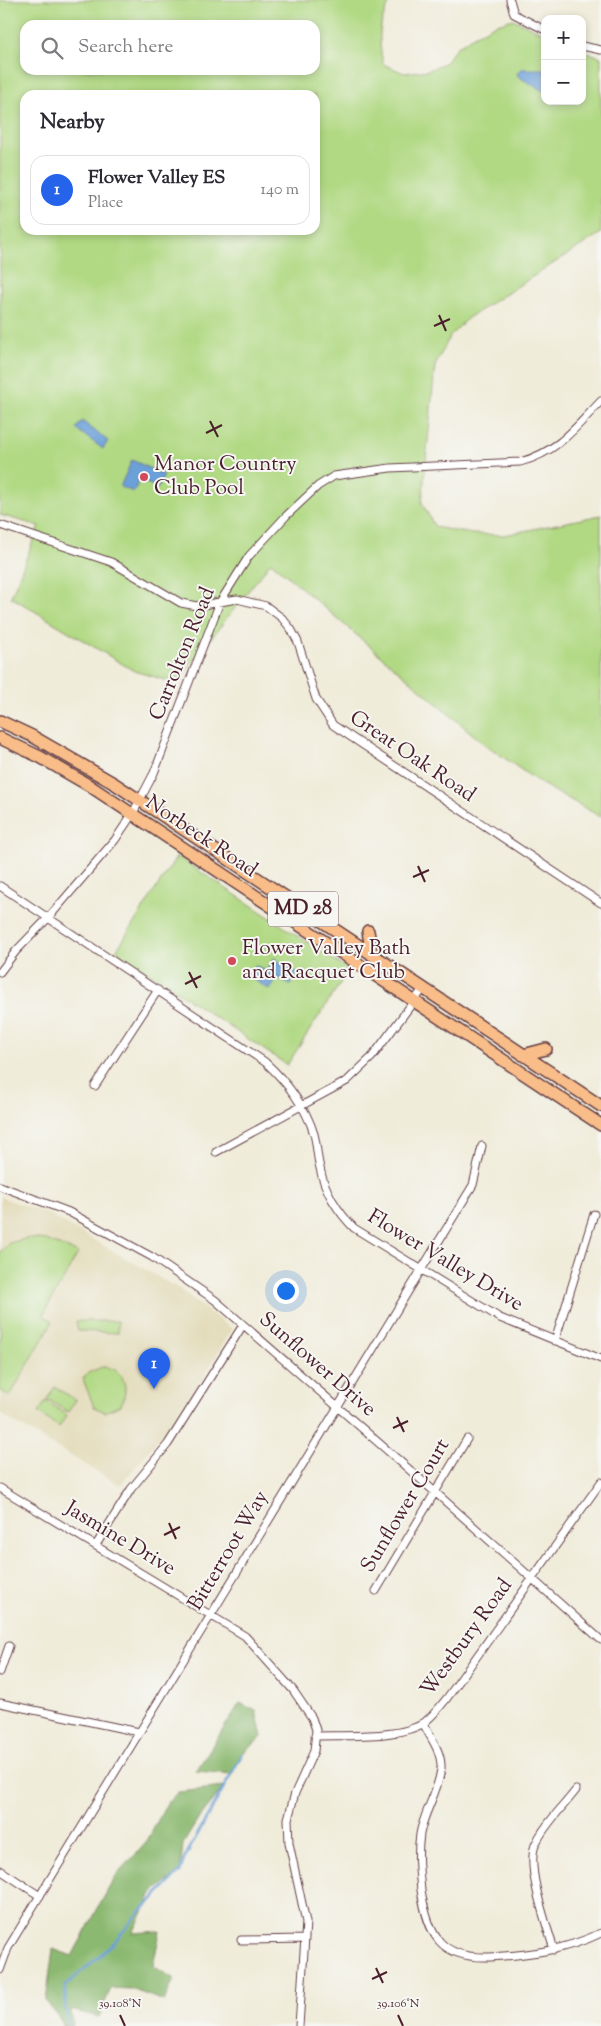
<!DOCTYPE html>
<meta charset="utf-8">
<style>
:root{--surface:#fff;--page:#f2f2f3;--text:#2b2b33;--muted:#7c7c81;--line:#e1e1e2;--accent:#2563eb}
body{margin:0;font-family:"Sorts Mill Goudy",serif;background:var(--page);color:var(--text)}
.controls{position:absolute;right:15px;top:15px;display:grid;overflow:hidden;border-radius:10px;box-shadow:0 2px 8px #0003}
.controls button{width:45px;height:45px;display:grid;place-items:center;padding:0;border:0;border-bottom:1px solid var(--line);background:var(--surface);color:var(--text);font:25px sans-serif}
.you{position:absolute;left:285px;top:1290px;width:18px;height:18px;margin:-12px;border:4px solid #fff;border-radius:50%;background:#1a73e8;box-shadow:0 0 0 8px #1a73e833}
.badge{display:grid;place-items:center;width:32px;height:32px;border-radius:50%;background:var(--accent);color:#fff;font-size:16px;font-weight:700}
.pin{position:absolute;translate:-50% -41px;filter:drop-shadow(0 1px 2px #0008)}
.pin::after{content:'';position:absolute;top:26px;width:18px;height:15px;background:inherit;clip-path:polygon(0 0,100% 0,50% 100%)}
.list{margin:0;padding:0;list-style:none}
h2{display:flex;justify-content:space-between;align-items:center;height:65px;margin:0;padding:0 20px;font-size:21px}
h2 small{font-size:16px;font-weight:400;color:var(--muted)}
.list li{display:grid;grid-template-columns:32px 1fr auto;gap:15px;align-items:center;box-sizing:border-box;height:70px;margin:0 10px 10px;padding:0 10px;border:1px solid var(--line);border-radius:15px}
.list b{display:block;font-size:19px;white-space:nowrap}
.list p{margin:0;font-size:16px;white-space:nowrap;color:var(--muted)}
.list em{font-size:16px;font-style:normal;color:var(--muted)}
.icon{flex:none;width:28px;height:28px;fill:none;stroke:currentColor;stroke-width:2;stroke-linecap:round;stroke-linejoin:round}
.map{position:relative;flex:none;width:601px;height:2026px;overflow:hidden}
.search{position:absolute;background:var(--surface);box-shadow:0 2px 8px #0003;left:20px;top:20px;width:300px;height:55px;display:flex;align-items:center;gap:12px;box-sizing:border-box;padding:0 18px;border-radius:15px;color:var(--muted);font-size:19px}
.panel{position:absolute;background:var(--surface);box-shadow:0 2px 8px #0003;left:20px;top:90px;width:300px;height:145px;border-radius:15px}
.map>svg:first-child{display:block}
.built{fill:#e3dbba}
.green{fill:#b1d983;stroke:#7e7c57;fill-rule:evenodd}
.forest{fill:#8cb971;stroke:#6b6c4e}
.water{fill:#6ca0d9;stroke:#5b6082}
.lines{fill:none;stroke-linecap:round;stroke-linejoin:round}
.stream{stroke:#6ca0d9;stroke-width:2.5}
.minor-casing{stroke:#633e45;stroke-width:9}
.primary-casing{stroke:#633e45;stroke-width:14}
.minor{stroke:#fff;stroke-width:7}
.primary{stroke:#f8bd89;stroke-width:11}
.ticks{fill:none;stroke:#4a1f2b;stroke-width:2}
.poi-dot{fill:#d1495b;stroke:#f6f6f2;stroke-width:2}
.labels{text-anchor:middle;dominant-baseline:central;stroke-width:4;stroke-linejoin:round;paint-order:stroke}
.shield{fill:#f6f6f2;stroke:#7e6067;stroke-width:1}
.shield-label{font-size:20px;font-weight:bold;fill:#4a1f2b}
.poi-label{font-size:21px;fill:#4a1f2b;stroke:#f6f6f2;text-anchor:start}
.street-label{font-size:21px;fill:#4a1f2b;stroke:#f6f6f2}
.ticks-label{font-size:12px;text-anchor:middle;fill:#4a1f2b;stroke:#f6f6f2;stroke-width:4;stroke-linejoin:round;paint-order:stroke}
</style>
<div class="map">
<svg width="601" height="2026" viewBox="0 0 601 2026">
<rect width="100%" height="100%" fill="#f6f6f2"/>
<filter id="ink" filterUnits="userSpaceOnUse"><feTurbulence type="fractalNoise" baseFrequency=".02" numOctaves="2"/><feDisplacementMap in="SourceGraphic" scale="10" xChannelSelector="R" yChannelSelector="G"/><feConvolveMatrix kernelMatrix="1 2 1 2 8 2 1 2 1" color-interpolation-filters="sRGB"/></filter>
<filter id="wash" filterUnits="userSpaceOnUse"><feTurbulence type="fractalNoise" baseFrequency=".0096" numOctaves="4" result="noise"/><feDisplacementMap in="SourceGraphic" scale="20" xChannelSelector="R" yChannelSelector="G"/><feGaussianBlur stdDeviation="1.12" result="paint"/><feColorMatrix in="noise" values="0 0 0 0 0 0 0 0 0 0 0 0 0 0 0 0 0 1.4 0 .05"/><feComposite in="paint" operator="in"/></filter>
<g filter="url(#wash)">
<rect width="100%" height="100%" fill="#f0ecda"/>
<path class="built" d="M 0,1197 L 48,1214 L 179,1289 L 232,1329 L 187,1405 L 120,1485 L 0,1414 Z"/>
<path class="green" d="M 0,0 L 391,0 C 378,24 378,38 383,64 L 404,73 L 429,70 L 446,62 L 456,48 L 470,38 L 494,25 L 513,19 L 545,34 L 545,101 L 582,101 L 582,51 L 601,57 L 601,233 L 468,318 L 450,336 L 435,366 L 422,503 L 435,527 L 472,534 L 504,535 L 601,515 L 601,817 L 540,783 L 483,743 L 271,562 L 176,683 L 134,671 L 11,597 L 39,526 L 0,515 ZM 25,25 L 315,25 L 315,70 L 25,70 ZM 25,95 L 315,95 L 315,230 L 25,230 Z
M 177,856 L 349,970 L 287,1065 L 116,951 Z
M 30,1238 L 46,1240 L 78,1253 L 43,1315 L 53,1321 L 10,1396 L 0,1391 L 0,1252 L 9,1243 Z
M 76,1321 L 118,1321 L 118,1333 L 78,1331 Z
M 102,1367 C 124,1367 130,1387 121,1405 L 105,1412 L 94,1407 L 83,1379 L 88,1373 Z
M 55,1387 L 76,1400 L 68,1412 L 47,1399 Z
M 46,1401 L 67,1415 L 59,1427 L 38,1413 Z"/>
<path class="forest" d="M 240,1703 L 256,1711 L 262,1737 L 243,1753 L 232,1774 L 196,1771 Z
M 224,1787 L 199,1818 L 183,1844 L 180,1872 L 152,1893 L 133,1933 L 160,1931 L 153,1966 L 174,1979 L 164,2001 L 131,1989 L 111,1988 L 99,2017 L 71,2010 L 73,2026 L 62,2026 L 62,2022 L 46,2001 L 53,1949 L 72,1956 L 115,1877 L 146,1843 L 167,1803 L 178,1792 Z"/>
<path class="water" d="M 521,69 L 545,69 L 545,92 L 519,77 L 517,74 Z
M 82,421 L 108,441 L 103,449 L 76,429 Z
M 132,460 L 164,475 L 158,488 L 139,480 L 134,492 L 120,487 Z
M 274,958 L 298,973 L 290,985 L 278,977 L 270,990 L 248,976 L 255,965 L 266,971 Z"/>
<g class="lines">
<path class="stream" d="M 69,2026 L 65,2007 L 66,1985 L 111,1946 L 137,1915 L 180,1872 L 185,1857 L 243,1753"/>
</g>
</g>
<g filter="url(#ink)">
<g class="lines">
<defs>
<path id="minor" d="M 510,0 L 514,14 L 545,30
M 582,46 L 601,50
M 0,525 L 111,562 L 181,603 L 197,606 L 237,599 L 266,606 L 282,618 L 291,629 L 298,642 L 316,699 L 333,725 L 601,903
M 0,886 L 265,1062 C 286,1081 306,1107 314,1134 C 317,1145 317,1157 320,1168 C 324,1190 338,1212 354,1228 L 500,1318 L 601,1359
M 0,972 L 16,951 L 49,917 L 115,840 L 133,813 L 154,773 L 220,602 L 249,556 L 286,516 L 318,486 L 334,476 L 390,468 L 520,462 C 558,452 575,428 601,401
M 95,1086 L 158,990
M 216,1152 L 347,1081 L 372,1057 L 423,989
M 0,1186 L 69,1212 L 152,1257 L 215,1300 L 435,1492 L 601,1640
M 555,1341 L 594,1214
M 0,1488 L 245,1636 L 293,1690 L 312,1718 L 316,1730 L 314,1751 L 295,1793 L 288,1819 L 289,1843 L 306,1922 L 299,2026
M 96,1545 L 131,1489 L 168,1444 L 243,1325
M 376,1591 L 467,1439
M 0,1672 L 9,1646
M 0,1703 L 139,1732
M 423,1723 C 430,1737 442,1752 441,1768 C 439,1791 424,1811 420,1834 C 417,1854 419,1871 421,1890 C 428,1935 440,1959 490,1957 C 529,1955 566,1950 601,1933
M 315,1736 C 344,1735 402,1739 425,1722 C 437,1712 446,1700 455,1687 L 601,1482
M 0,1870 L 40,1896
M 241,1940 L 305,1939
M 554,1950 C 547,1925 526,1870 535,1845 C 544,1825 563,1807 576,1790
M 0,1970 L 8,1948 L 473,1185 L 482,1146"/>
<path id="primary" d="M 0,721 L 32,736 L 115,784 L 601,1106
M 0,738 L 40,757 L 90,786 L 601,1125
M 368,931 L 372,955
M 523,1055 L 546,1049"/>
</defs>
<use href="#minor" class="minor-casing"/>
<use href="#primary" class="primary-casing"/>
<use href="#minor" class="minor"/>
<use href="#primary" class="primary"/>
</g>
</g>
<path class="ticks" d="M 439,315 L 446,331M 434,326 L 450,319M 210,421 L 218,437M 206,433 L 222,425M 418,866 L 425,882M 413,877 L 429,870M 189,972 L 197,988M 185,984 L 201,976M 397,1417 L 404,1432M 393,1428 L 408,1421M 169,1523 L 176,1539M 164,1535 L 180,1527M 376,1968 L 383,1983M 372,1979 L 387,1972M 120,2015 L 125,2026M 398,2015 L 403,2026"/>
<g class="poi-dot">
<circle cx="144" cy="477" r="5"/>
<circle cx="232" cy="961" r="5"/>
</g>
<g class="labels">
<rect class="shield" x="268" y="891.5" width="70" height="35" rx="4"/>
<g class="shield-label">
<text x="303" y="909">MD 28</text>
</g>
<g class="poi-label">
<text x="154" y="465">Manor Country<tspan x="154" dy="24">Club Pool</tspan></text>
<text x="242" y="949">Flower Valley Bath<tspan x="242" dy="24">and Racquet Club</tspan></text>
</g>
<g class="street-label">
<text transform="translate(183 654) rotate(-68)">Carrolton Road</text>
<text transform="translate(412 757) rotate(34)">Great Oak Road</text>
<text transform="translate(201 837) rotate(34)">Norbeck Road</text>
<text transform="translate(445 1261) rotate(31)">Flower Valley Drive</text>
<text transform="translate(317 1365) rotate(41)">Sunflower Drive</text>
<text transform="translate(406 1506) rotate(-59)">Sunflower Court</text>
<text transform="translate(120 1539) rotate(31)">Jasmine Drive</text>
<text transform="translate(229 1551) rotate(-59)">Bitterroot Way</text>
<text transform="translate(467 1638) rotate(-54)">Westbury Road</text>
</g>
</g>
<g class="ticks-label">
<text x="120" y="2007">39.108°N</text>
<text x="398" y="2007">39.106°N</text>
</g>
</svg>
<div class="controls">
<button>+</button>
<button>−</button>
</div>
<div class="you"></div>
<div class="pin badge" style="left:154px;top:1389px">1</div>
<div class="search"><svg class="icon" aria-label="search" viewBox="0 0 24 24"><circle cx="10" cy="10" r="6"/><path d="M15 15l6 6"/></svg>Search here</div>
<section class="panel">
<h2>Nearby<small></small></h2>
<ul class="list">
<li><span class="badge">1</span><div><b>Flower Valley ES</b><p>Place</p></div><em>140 m</em></li>
</ul>
</section>
</div>
